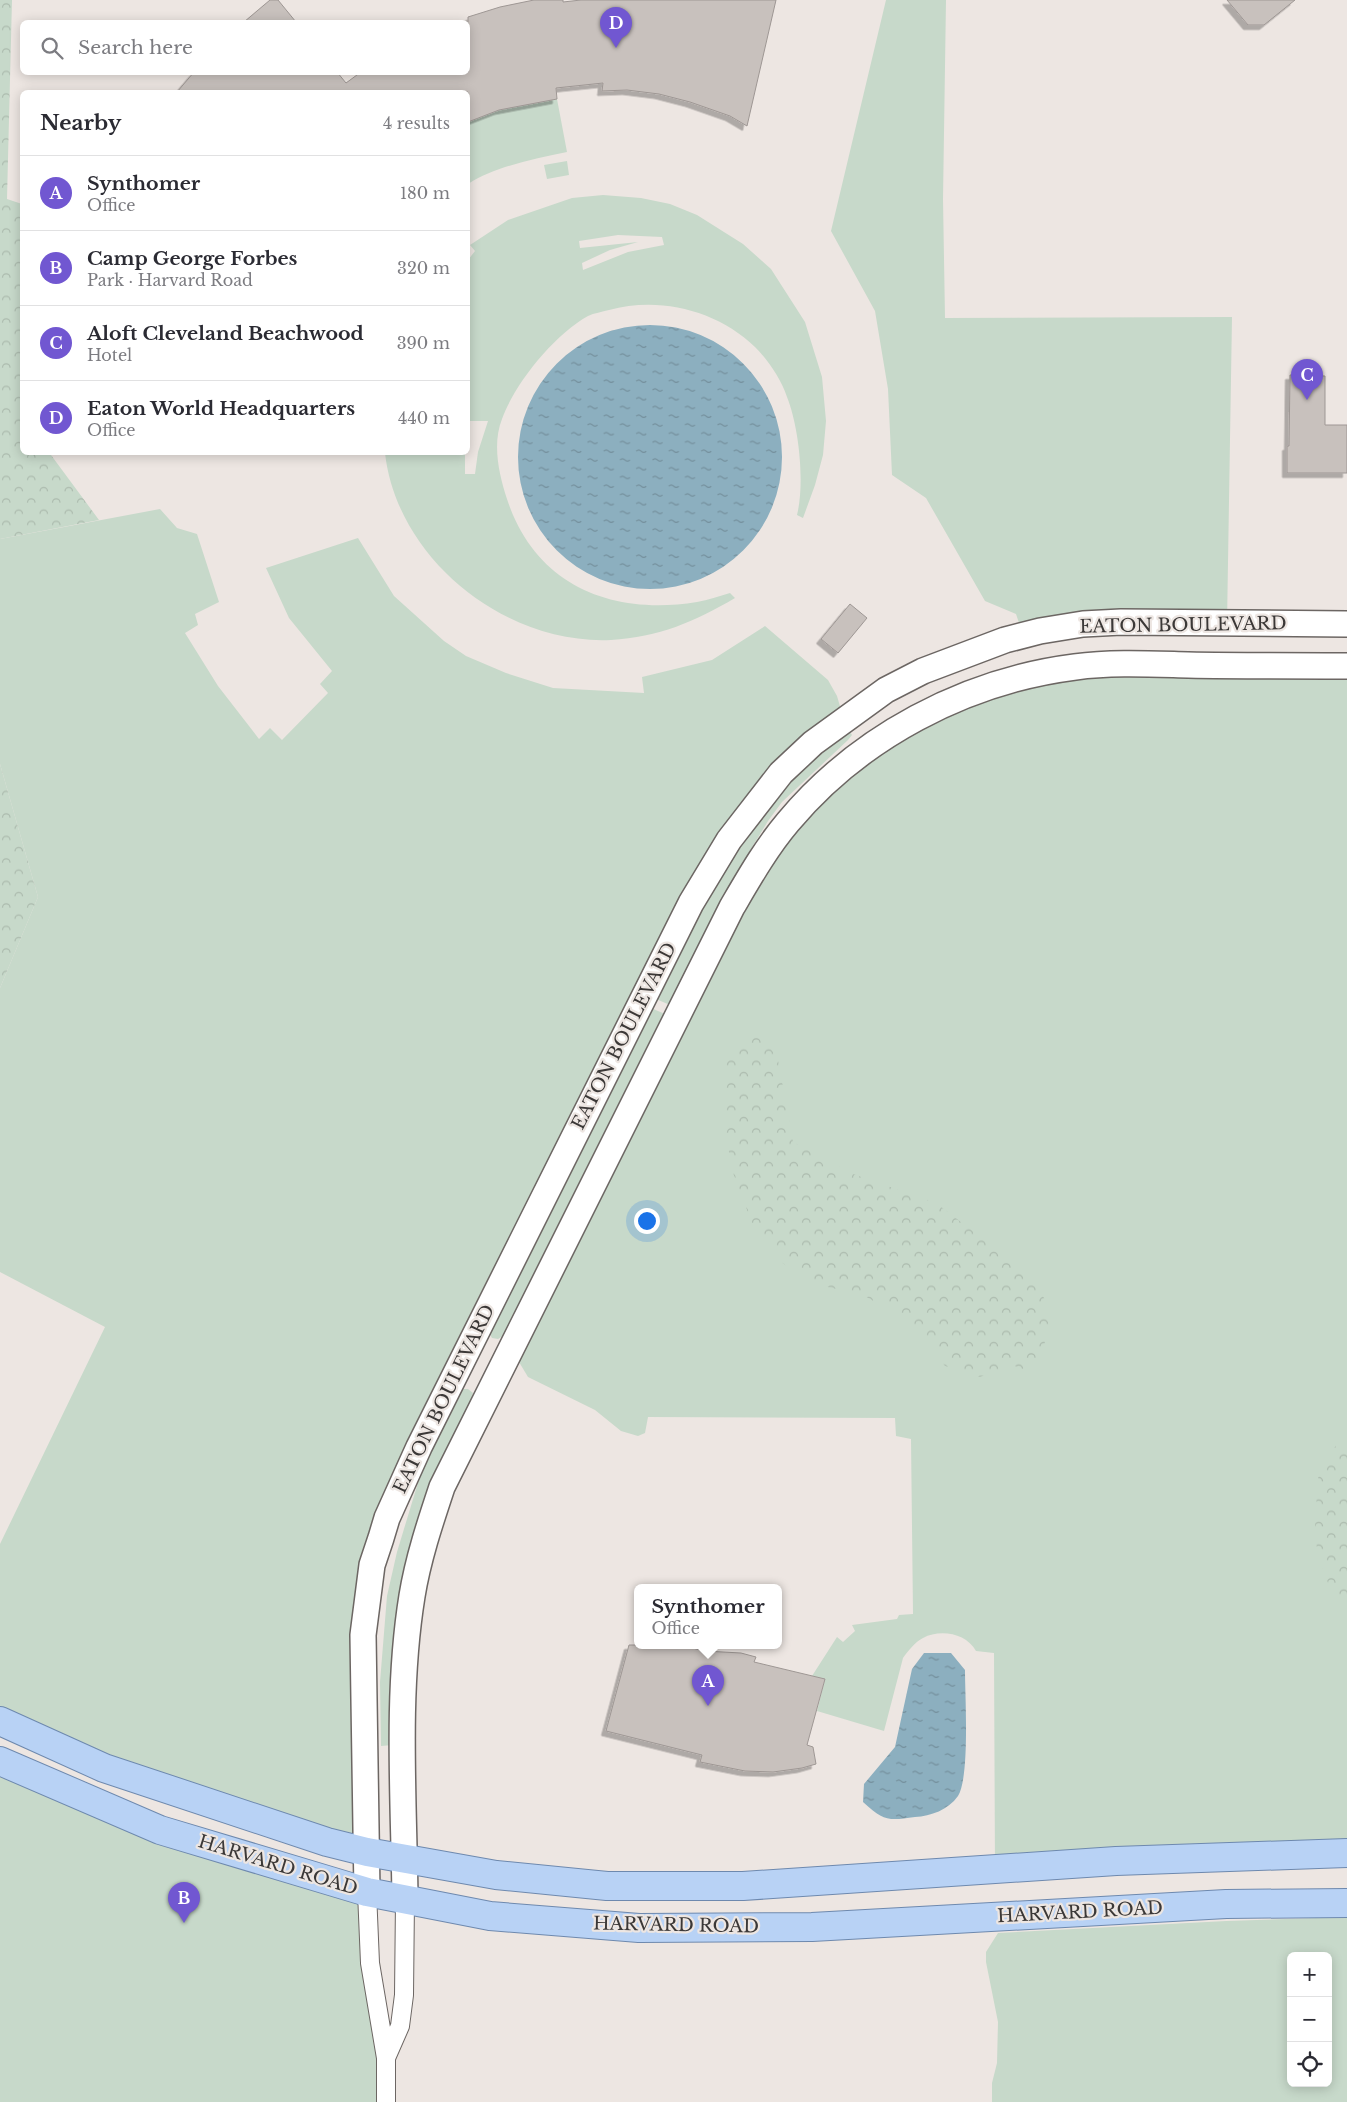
<!DOCTYPE html>
<meta charset="utf-8">
<style>
:root{--surface:#fff;--page:#f7f7f7;--text:#2b2b33;--muted:#7c7c81;--line:#e1e1e2;--accent:#7157d1}
body{margin:0;font-family:"Libre Baskerville",serif;background:var(--page);color:var(--text)}
.controls{position:absolute;right:15px;bottom:15px;display:grid;overflow:hidden;border-radius:8px;box-shadow:0 2px 12px #0003}
.controls button{width:45px;height:45px;display:grid;place-items:center;padding:0;border:0;border-bottom:1px solid var(--line);background:var(--surface);color:var(--text);font:25px sans-serif}
.you{position:absolute;left:646px;top:1220px;width:18px;height:18px;margin:-12px;border:4px solid #fff;border-radius:50%;background:#1a73e8;box-shadow:0 0 0 8px #1a73e833}
.badge{display:grid;place-items:center;width:32px;height:32px;border-radius:50%;background:var(--accent);color:#fff;font-size:16px;font-weight:700}
.pin{position:absolute;translate:-50% -41px;filter:drop-shadow(0 1px 2px #0008)}
.pin::after{content:'';position:absolute;top:26px;width:18px;height:15px;background:inherit;clip-path:polygon(0 0,100% 0,50% 100%)}
.popup{position:absolute;left:634px;top:1584px;width:148px;height:65px;box-sizing:border-box;display:grid;place-content:center;border-radius:8px;background:var(--surface);filter:drop-shadow(0 1px 4px #0005);font-size:16px;white-space:nowrap;color:var(--muted)}
.popup b{font-size:19px;color:var(--text)}
.popup::after{content:'';position:absolute;left:50%;top:100%;margin-left:-10px;border:10px solid transparent;border-top-color:var(--surface)}
.list{margin:0;padding:0;list-style:none}
h2{display:flex;justify-content:space-between;align-items:center;height:65px;margin:0;padding:0 20px;font-size:21px}
h2 small{font-size:16px;font-weight:400;color:var(--muted)}
.list li{display:grid;grid-template-columns:32px 1fr auto;gap:15px;align-items:center;box-sizing:border-box;height:75px;padding:0 20px;border-top:1px solid var(--line)}
.list b{display:block;font-size:19px;white-space:nowrap}
.list p{margin:0;font-size:16px;white-space:nowrap;color:var(--muted)}
.list em{font-size:16px;font-style:normal;color:var(--muted)}
.icon{flex:none;width:28px;height:28px;fill:none;stroke:currentColor;stroke-width:2;stroke-linecap:round;stroke-linejoin:round}
.map{position:relative;flex:none;width:1347px;height:2102px;overflow:hidden}
.search{position:absolute;background:var(--surface);box-shadow:0 2px 12px #0003;left:20px;top:20px;width:450px;height:55px;display:flex;align-items:center;gap:12px;box-sizing:border-box;padding:0 18px;border-radius:8px;color:var(--muted);font-size:19px}
.panel{position:absolute;background:var(--surface);box-shadow:0 2px 12px #0003;left:20px;top:90px;width:450px;height:365px;border-radius:8px}
.map>svg:first-child{display:block}
.green{fill:#c7d9ca;fill-rule:evenodd}
.forest{fill:url(#forest-crowns)}
.water{fill:url(#water-ripples)}
.building{fill:#c8c1bd;stroke:#9e9794;filter:url(#shadow)}
.lines{fill:none;stroke-linecap:round;stroke-linejoin:round}
.street-casing{stroke:#6c6663;stroke-width:20}
.secondary-casing{stroke:#6c6663;stroke-width:28}
.primary-casing{stroke:#6e89ae;stroke-width:30}
.street{stroke:#fff;stroke-width:18}
.secondary{stroke:#fff;stroke-width:25}
.primary{stroke:#b8d2f5;stroke-width:28}
.labels{text-anchor:middle;dominant-baseline:central;stroke-width:4.5;stroke-linejoin:round;paint-order:stroke}
.street-label{font-size:18px;fill:#3b3837;stroke:#ede6e2}
</style>
<div class="map">
<svg width="1347" height="2102" viewBox="0 0 1347 2102">
<defs>
<pattern id="forest-crowns" width="20" height="18" patternUnits="userSpaceOnUse" patternTransform="scale(1.25)"><rect width="20" height="18" fill="#c7d9ca"/><path d="M2 6a3 3 0 1 1 6 0M12 15a3 3 0 1 1 6 0" fill="none" stroke="#acbbae"/></pattern>
<pattern id="water-ripples" width="26" height="14" patternUnits="userSpaceOnUse" patternTransform="scale(1.25)"><rect width="26" height="14" fill="#8cafbf"/><path d="M2 4q2-2 4 0t4 0M15 11q2-2 4 0t4 0" fill="none" stroke="#748f9c"/></pattern>
<filter id="shadow"><feDropShadow dx="-4.5" dy="4.5" stdDeviation="0" flood-color="#0004"/></filter>
</defs>
<rect width="100%" height="100%" fill="#ede6e2"/>
<path class="green" d="M 886,0 L 946,0 L 943,199 L 945,318 L 1232,317 L 1227,624 L 1023,635 L 1016,614 L 985,601 L 926,498 L 892,475 L 888,389 L 875,311 L 831,231 Z
M 557,99 L 567,152 C 534,159 496,166 468,184 L 468,122 L 499,110 Z
M 567,161 L 569,175 L 547,179 L 544,165 Z
M 603,195 L 641,198 L 670,204 L 697,215 L 743,244 L 771,269 L 805,322 L 822,377 L 826,421 L 823,455 L 815,485 L 803,518 L 797,515 C 805,483 799,427 787,397 C 781,379 768,360 755,347 C 717,310 659,296 609,310 C 602,312 594,313 588,316 C 554,335 515,383 502,419 C 492,444 499,475 507,499 C 535,585 611,616 697,602 C 708,600 719,596 730,593 L 735,598 C 694,622 659,637 611,640 C 505,645 397,559 385,453 L 465,453 L 465,474 L 475,474 L 478,452 L 488,421 L 468,421 L 468,260 L 475,251 L 470,245 L 508,220 L 572,198 ZM 618,235 L 662,237 L 664,245 L 628,252 L 583,270 L 582,263 L 610,250 L 638,242 L 580,248 L 579,241 Z
M 160,509 L 177,528 L 197,534 L 219,602 L 195,614 L 198,625 L 185,633 L 218,686 L 259,739 L 270,728 L 282,740 L 328,693 L 320,684 L 332,671 L 289,618 L 266,568 L 358,538 L 394,596 L 444,641 L 466,656 L 506,673 L 553,688 L 644,693 L 642,677 L 712,660 L 765,626 L 828,680 L 837,696 L 844,720 L 729,840 L 372,1565 L 367,1852 L 0,1721 L 0,1544 L 105,1327 L 0,1272 L 0,988 L 38,897 L 0,764 L 0,539 Z
M 1347,666 L 1347,1853 L 995,1870 L 994,1653 L 976,1651 C 966,1633 940,1629 923,1638 C 915,1642 908,1651 903,1658 L 884,1731 L 817,1711 L 825,1679 L 812,1676 L 837,1637 L 843,1642 L 855,1631 L 852,1625 L 897,1619 L 899,1615 L 913,1614 L 911,1439 L 896,1436 L 895,1418 L 648,1417 L 645,1433 L 638,1436 L 621,1431 L 595,1410 L 528,1377 L 519,1362 L 522,1348 L 732,907 L 861,754 L 1022,677 Z
M 846,731 L 850,732 L 852,735 L 848,740 L 782,802 L 768,821 L 748,854 L 670,1005 L 656,999 L 689,930 L 730,859 L 795,772 Z
M 651,1008 L 665,1014 L 503,1336 L 498,1339 L 492,1338 L 489,1333 Z
M 462,1389 L 468,1389 L 473,1393 L 471,1400 C 437,1467 406,1537 397,1612 C 391,1655 394,1701 393,1745 L 381,1746 L 380,1682 L 387,1596 L 397,1552 L 424,1463 Z
M 0,1761 L 367,1892 L 386,2102 L 0,2102 Z
M 1347,1917 L 1347,2102 L 992,2102 L 992,2083 L 997,2063 L 998,2022 L 986,1962 L 986,1952 L 998,1933 L 1226,1921 ZM 1291,1956 L 1328,1956 L 1328,2083 L 1291,2083 Z"/>
<path class="forest" d="M 0,0 L 12,0 L 7,199 L 22,204 L 22,452 L 51,453 L 51,455 L 99,520 L 0,539 Z
M 0,764 L 38,897 L 0,988 Z
M 756,1024 L 778,1060 L 793,1142 L 853,1174 L 936,1203 L 1028,1273 L 1044,1298 L 1052,1322 L 1034,1373 L 1012,1365 L 980,1377 L 945,1366 L 907,1320 L 863,1295 L 810,1283 L 777,1259 L 752,1223 L 732,1170 L 725,1128 L 726,1063 Z
M 1347,1440 L 1347,1606 L 1328,1583 L 1317,1552 L 1315,1521 L 1318,1478 L 1337,1443 Z"/>
<path class="water" d="M518 457a132 132 0 1 1 264 0a132 132 0 1 1-264 0Z
M 924,1653 L 951,1653 L 965,1670 C 965,1696 970,1777 958,1796 C 948,1810 931,1816 915,1817 C 888,1821 884,1821 863,1802 L 864,1784 L 895,1747 L 912,1669 Z"/>
<path class="building" d="M 270,0 L 278,0 L 296,22 L 244,22 Z
M 534,0 L 563,0 L 563,2 L 581,0 L 776,0 L 747,126 L 730,116 L 690,102 L 659,94 L 627,90 L 602,91 L 603,83 L 556,88 L 557,99 L 499,110 L 468,122 L 468,92 L 177,92 L 194,72 L 337,72 L 346,83 L 361,72 L 468,72 L 468,17 L 500,7 Z
M 1227,0 L 1295,0 L 1264,25 L 1248,25 Z
M 1290,375 L 1325,376 L 1325,425 L 1347,425 L 1347,473 L 1287,473 L 1287,446 L 1289,446 Z
M 850,604 L 867,618 L 838,653 L 821,639 Z
M 629,1645 L 680,1645 L 705,1651 L 741,1653 L 756,1657 L 754,1662 L 825,1679 L 807,1745 L 813,1747 L 816,1764 L 802,1768 L 773,1772 L 745,1771 L 700,1762 L 702,1755 L 606,1731 Z"/>
<g class="lines">
<defs>
<path id="street" d="M 367,1892 L 370,1963 L 386,2058 L 386,2102
M 386,2058 L 400,2026 L 404,1995 L 405,1900"/>
<path id="secondary" d="M 367,1892 L 363,1635 L 372,1565 L 381,1538 L 387,1518 L 419,1447 L 691,903 L 729,840 L 781,773 L 813,743 L 886,690 L 923,671 L 1005,640 L 1040,631 L 1083,624 L 1121,622 L 1347,624
M 405,1900 C 404,1800 396,1695 412,1596 C 418,1559 430,1523 442,1487 L 732,907 C 749,878 766,848 788,822 C 859,737 965,681 1075,667 C 1112,662 1150,664 1188,665 C 1241,666 1294,666 1347,666"/>
<path id="primary" d="M 0,1721 L 104,1768 L 327,1842 L 367,1852 L 496,1875 L 607,1886 L 743,1886 L 1116,1861 L 1347,1853
M 0,1761 L 160,1830 L 367,1892 L 490,1916 L 639,1928 L 812,1927 L 1226,1904 L 1347,1903"/>
</defs>
<use href="#street" class="street-casing"/>
<use href="#secondary" class="secondary-casing"/>
<use href="#primary" class="primary-casing"/>
<use href="#street" class="street"/>
<use href="#secondary" class="secondary"/>
<use href="#primary" class="primary"/>
</g>
<g class="labels">
<g class="street-label">
<text transform="translate(1183 625) rotate(-1)">EATON BOULEVARD</text>
<text transform="translate(624 1036) rotate(-63)">EATON BOULEVARD</text>
<text transform="translate(444 1399) rotate(-64)">EATON BOULEVARD</text>
<text transform="translate(278 1865) rotate(17)">HARVARD ROAD</text>
<text transform="translate(1080 1912) rotate(-3)">HARVARD ROAD</text>
<text transform="translate(676 1925) rotate(1)">HARVARD ROAD</text>
</g>
</g>
</svg>
<div class="controls">
<button>+</button>
<button>−</button>
<button><svg class="icon" aria-label="locate" viewBox="0 0 24 24"><circle cx="12" cy="12" r="6"/><path d="M12 2v4M12 18v4M2 12h4M18 12h4"/></svg></button>
</div>
<div class="you"></div>
<div class="pin badge" style="left:708px;top:1706px">A</div>
<div class="popup"><b>Synthomer</b>Office</div>
<div class="pin badge" style="left:184px;top:1923px">B</div>
<div class="pin badge" style="left:1307px;top:400px">C</div>
<div class="pin badge" style="left:616px;top:48px">D</div>
<div class="search"><svg class="icon" aria-label="search" viewBox="0 0 24 24"><circle cx="10" cy="10" r="6"/><path d="M15 15l6 6"/></svg>Search here</div>
<section class="panel">
<h2>Nearby<small>4 results</small></h2>
<ul class="list">
<li><span class="badge">A</span><div><b>Synthomer</b><p>Office</p></div><em>180 m</em></li>
<li><span class="badge">B</span><div><b>Camp George Forbes</b><p>Park · Harvard Road</p></div><em>320 m</em></li>
<li><span class="badge">C</span><div><b>Aloft Cleveland Beachwood</b><p>Hotel</p></div><em>390 m</em></li>
<li><span class="badge">D</span><div><b>Eaton World Headquarters</b><p>Office</p></div><em>440 m</em></li>
</ul>
</section>
</div>
